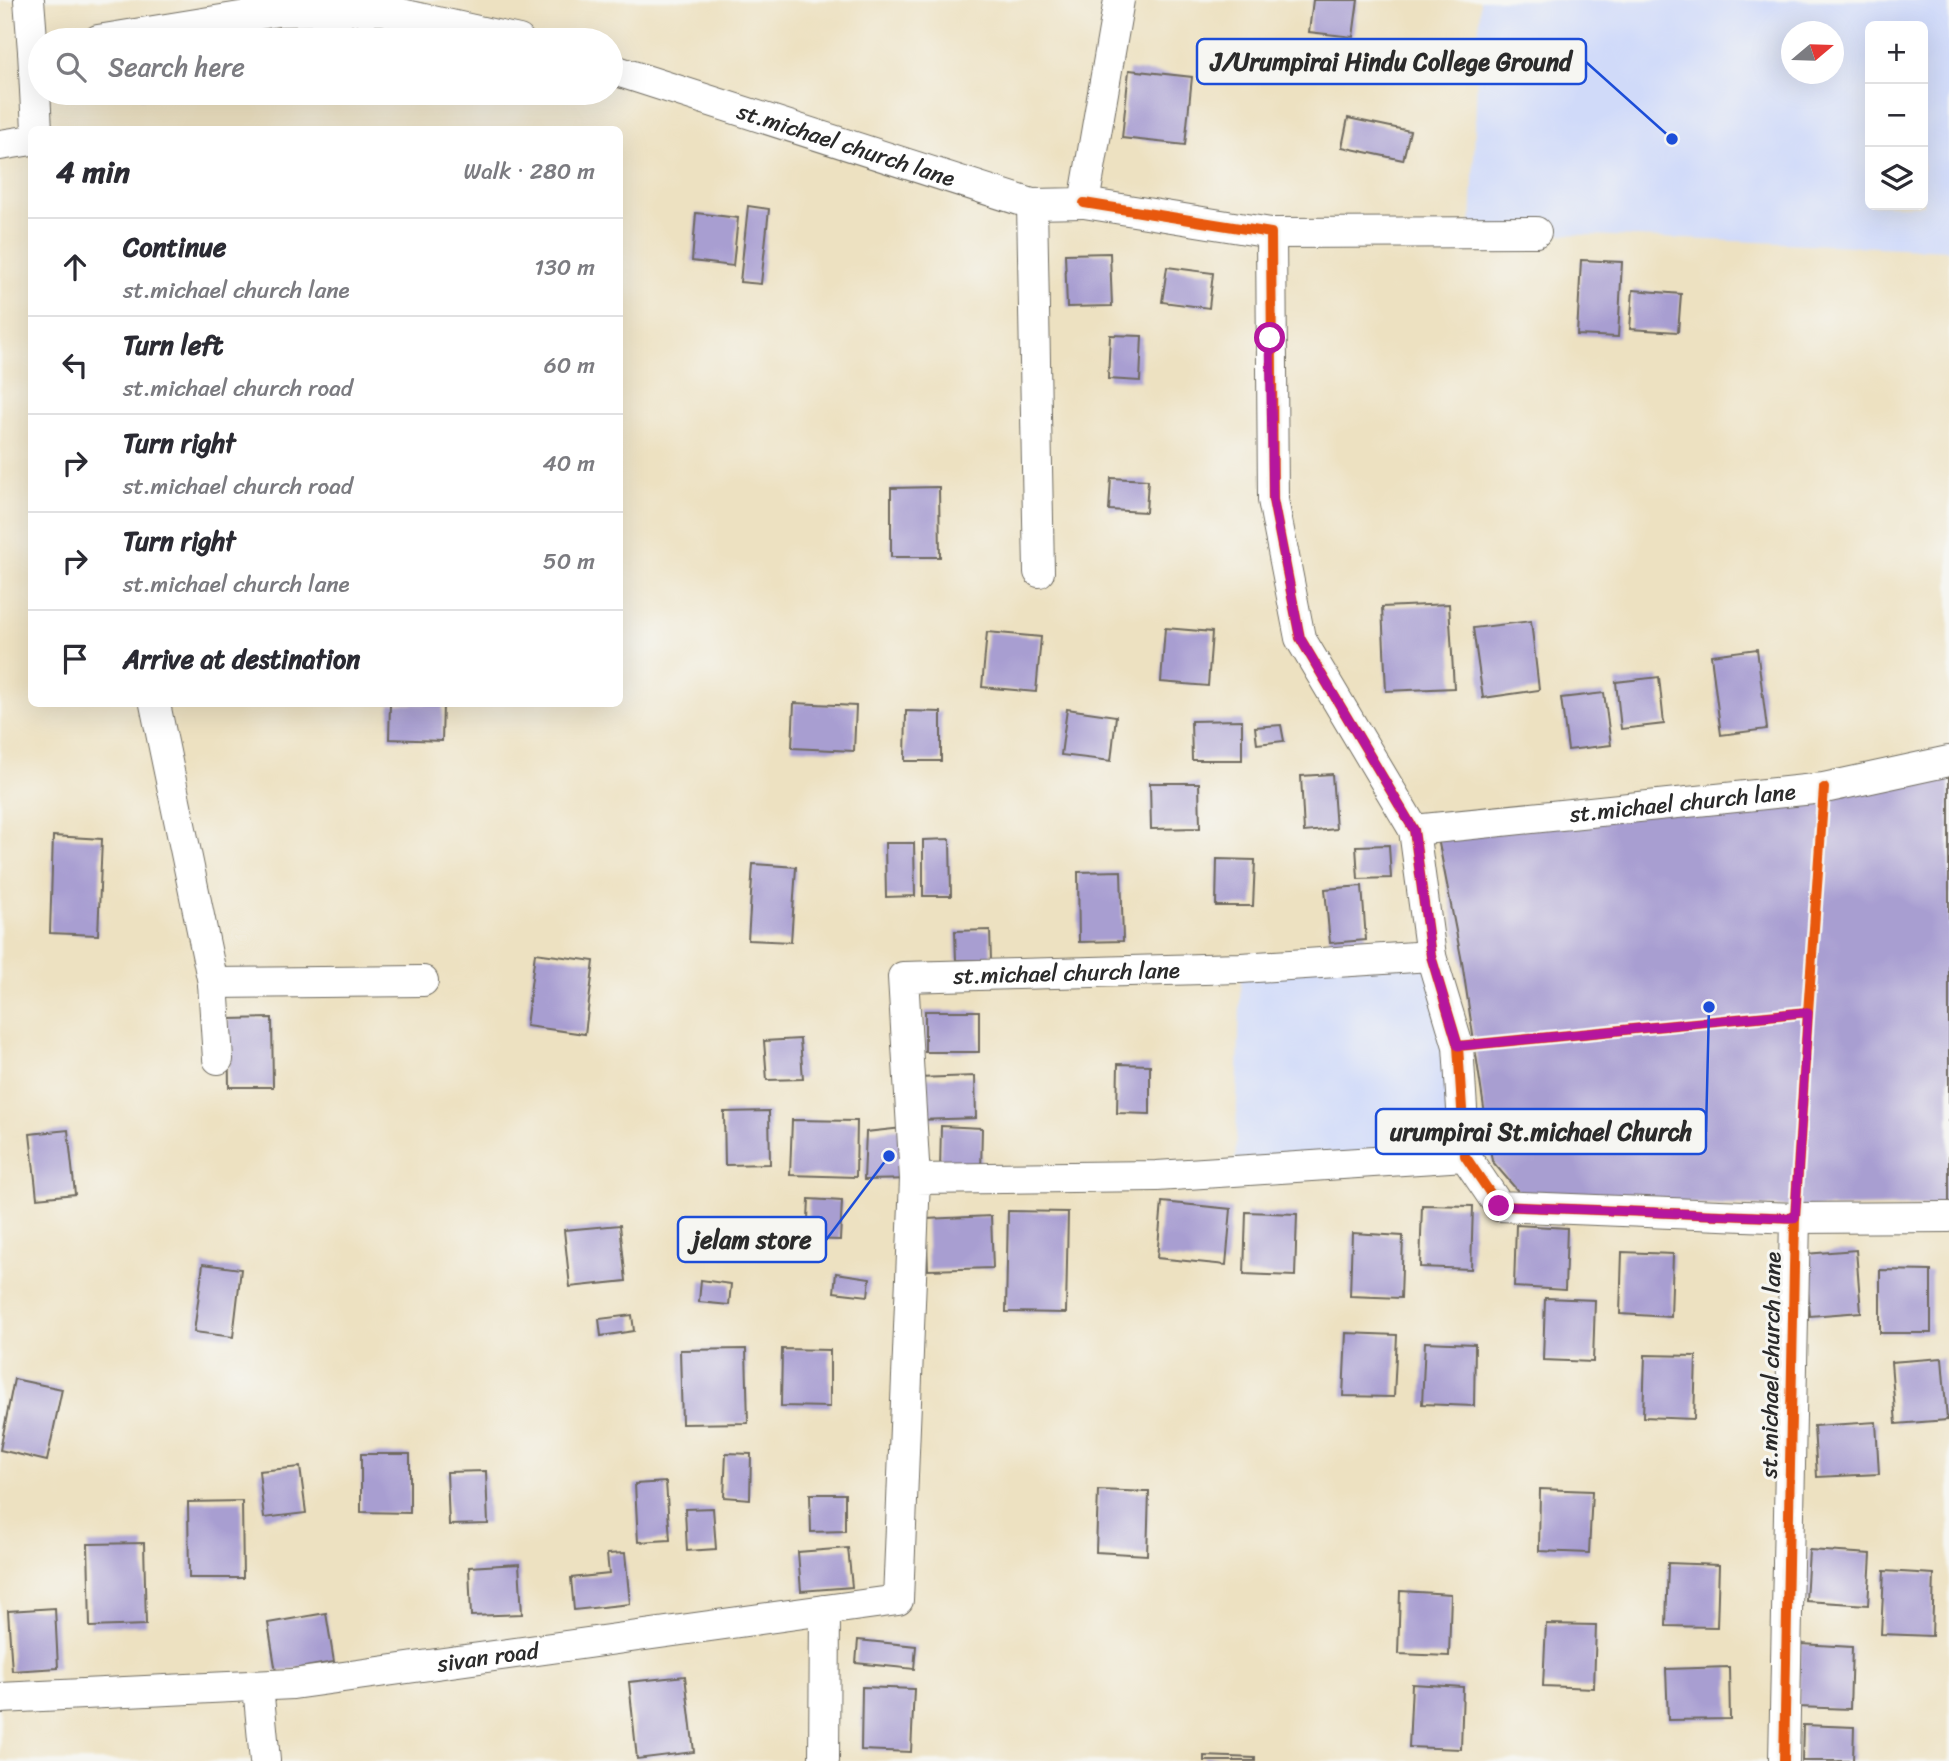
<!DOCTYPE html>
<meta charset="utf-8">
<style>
:root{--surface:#fff;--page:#f7f7f7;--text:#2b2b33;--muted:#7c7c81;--line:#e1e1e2}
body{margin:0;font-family:Sriracha,sans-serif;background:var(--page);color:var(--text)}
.controls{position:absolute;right:21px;top:21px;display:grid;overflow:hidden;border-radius:10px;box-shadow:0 7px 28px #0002}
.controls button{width:63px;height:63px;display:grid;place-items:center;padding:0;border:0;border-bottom:2px solid var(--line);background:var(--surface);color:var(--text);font:35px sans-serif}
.compass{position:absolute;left:1781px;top:21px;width:63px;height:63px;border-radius:50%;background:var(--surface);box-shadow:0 7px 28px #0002;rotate:71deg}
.stop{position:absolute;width:21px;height:21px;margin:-16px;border:5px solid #b5179e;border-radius:50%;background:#fff}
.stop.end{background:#b5179e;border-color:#fff;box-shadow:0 2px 7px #0008}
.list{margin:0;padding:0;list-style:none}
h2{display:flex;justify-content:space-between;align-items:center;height:91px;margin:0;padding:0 28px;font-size:30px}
h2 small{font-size:23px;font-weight:400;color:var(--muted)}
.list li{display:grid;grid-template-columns:46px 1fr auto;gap:21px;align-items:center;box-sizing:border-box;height:98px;padding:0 28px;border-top:2px solid var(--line)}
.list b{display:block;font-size:26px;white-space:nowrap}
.list p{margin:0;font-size:23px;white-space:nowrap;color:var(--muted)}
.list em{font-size:23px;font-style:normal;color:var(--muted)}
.icon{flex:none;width:38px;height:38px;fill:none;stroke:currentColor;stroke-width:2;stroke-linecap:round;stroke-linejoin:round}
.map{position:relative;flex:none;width:1949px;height:1761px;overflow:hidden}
.search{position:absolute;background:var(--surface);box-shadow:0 7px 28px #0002;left:28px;top:28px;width:595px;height:77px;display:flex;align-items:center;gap:18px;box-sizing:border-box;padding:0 24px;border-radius:38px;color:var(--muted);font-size:26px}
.panel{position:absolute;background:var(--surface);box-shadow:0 7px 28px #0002;left:28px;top:126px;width:595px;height:581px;border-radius:10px}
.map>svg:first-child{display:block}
.built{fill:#d0daf9;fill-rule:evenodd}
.building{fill:#a89ed1}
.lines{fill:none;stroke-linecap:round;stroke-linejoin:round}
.minor-casing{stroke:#6f6b60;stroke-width:32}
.minor{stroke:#fff;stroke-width:30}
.cycleway-casing{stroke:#f6f6f2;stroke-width:15}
.cycleway{stroke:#e8590c;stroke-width:10}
.route{stroke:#b5179e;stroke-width:9}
.labels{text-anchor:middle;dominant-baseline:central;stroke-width:6;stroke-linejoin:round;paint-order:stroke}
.street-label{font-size:23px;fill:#2b2b2b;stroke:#f6f6f2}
.leader{fill:none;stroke:#1d4ed8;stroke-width:2.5}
.callout-dot{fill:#1d4ed8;stroke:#f6f6f2;stroke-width:2.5}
.callout{fill:#f6f6f2;stroke:#1d4ed8;stroke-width:2.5}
.callout-label{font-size:24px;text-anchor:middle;font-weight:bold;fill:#2b2b2b}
</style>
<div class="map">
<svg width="1949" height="1761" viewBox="0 0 1949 1761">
<rect width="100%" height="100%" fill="#f6f6f2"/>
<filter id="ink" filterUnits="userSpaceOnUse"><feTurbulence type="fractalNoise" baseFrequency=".0143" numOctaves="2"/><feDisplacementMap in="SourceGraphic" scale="14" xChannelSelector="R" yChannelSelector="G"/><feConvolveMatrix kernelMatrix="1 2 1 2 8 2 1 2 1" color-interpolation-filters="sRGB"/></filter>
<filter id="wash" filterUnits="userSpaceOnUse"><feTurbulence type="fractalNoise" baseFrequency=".00686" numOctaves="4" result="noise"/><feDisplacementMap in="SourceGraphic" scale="28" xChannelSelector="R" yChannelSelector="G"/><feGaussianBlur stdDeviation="1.57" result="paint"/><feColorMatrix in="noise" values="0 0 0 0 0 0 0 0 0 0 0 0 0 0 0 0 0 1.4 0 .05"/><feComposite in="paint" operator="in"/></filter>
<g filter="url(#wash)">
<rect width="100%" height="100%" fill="#ede1c1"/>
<path class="built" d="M 1480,0 L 1949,0 L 1949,250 L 1471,230 ZM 1870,26 L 1923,26 L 1923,205 L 1870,205 ZM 1792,32 L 1834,32 L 1834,74 L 1792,74 Z
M 1431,956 L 1465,1156 L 1235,1172 L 1241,968 Z"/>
<g id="blocks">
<path class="building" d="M 1313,0 L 1358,0 L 1353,37 L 1309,32 Z
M 1129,70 L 1192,77 L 1185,145 L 1122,138 Z
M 140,93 L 163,93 L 163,94 L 141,98 Z
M 1348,118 L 1410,131 L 1403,160 L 1342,147 Z
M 748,206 L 769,209 L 761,284 L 740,282 Z
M 696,213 L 738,218 L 733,266 L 692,261 Z
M 1110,253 L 1112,306 L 1067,307 L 1065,254 Z
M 1581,260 L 1622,262 L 1618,337 L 1577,335 Z
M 1167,267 L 1213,273 L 1209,308 L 1162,302 Z
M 1633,290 L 1681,294 L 1678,332 L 1630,329 Z
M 1110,335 L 1142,336 L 1140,381 L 1108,379 Z
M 1111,478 L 1148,480 L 1146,512 L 1109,510 Z
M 939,487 L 940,557 L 891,557 L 891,488 Z
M 1449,604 L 1454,688 L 1386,691 L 1382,607 Z
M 1531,621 L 1539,690 L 1483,698 L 1473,628 Z
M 1165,628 L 1212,632 L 1208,686 L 1161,682 Z
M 987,632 L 1041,637 L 1036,692 L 982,687 Z
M 1757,649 L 1767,729 L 1721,735 L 1711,655 Z
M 1659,677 L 1664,724 L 1621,729 L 1616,682 Z
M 1604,693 L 1611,745 L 1568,750 L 1561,698 Z
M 794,703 L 856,706 L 854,751 L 792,748 Z
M 390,704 L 443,704 L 442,741 L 389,739 Z
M 1067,709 L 1116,716 L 1111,761 L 1061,755 Z
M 906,711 L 941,712 L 941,761 L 905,761 Z
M 1242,720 L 1242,760 L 1192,760 L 1191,721 Z
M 1281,725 L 1284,741 L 1257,744 L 1255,727 Z
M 1949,766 L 1949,1205 L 1811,1208 L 1523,1197 L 1492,1161 L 1462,962 L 1436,828 Z
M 1332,774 L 1336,829 L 1304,832 L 1301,776 Z
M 1150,783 L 1199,783 L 1200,828 L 1151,829 Z
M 53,836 L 102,839 L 98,935 L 50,933 Z
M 950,839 L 951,896 L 923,896 L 923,840 Z
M 885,843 L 914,843 L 915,896 L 886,897 Z
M 1389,845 L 1391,878 L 1358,879 L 1356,846 Z
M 1217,859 L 1255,860 L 1253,906 L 1216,906 Z
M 753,864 L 796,867 L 791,942 L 748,940 Z
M 1121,871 L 1123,941 L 1079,942 L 1078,872 Z
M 1362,886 L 1366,940 L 1330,943 L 1325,889 Z
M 990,930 L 991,960 L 956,960 L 955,931 Z
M 535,953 L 594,961 L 585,1034 L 526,1026 Z
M 925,1011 L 979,1011 L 979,1052 L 925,1052 Z
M 272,1018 L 273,1087 L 229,1087 L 228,1019 Z
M 800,1039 L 803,1079 L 767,1080 L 764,1041 Z
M 1118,1064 L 1150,1065 L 1150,1114 L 1117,1113 Z
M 975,1076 L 976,1118 L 918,1120 L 917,1078 Z
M 769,1111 L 770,1164 L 725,1165 L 724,1112 Z
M 792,1120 L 857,1121 L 856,1177 L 790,1175 Z
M 941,1126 L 982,1128 L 981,1172 L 940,1171 Z
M 912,1127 L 915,1179 L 864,1180 L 866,1132 Z
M 68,1130 L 75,1194 L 37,1198 L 30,1134 Z
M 809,1199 L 842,1201 L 840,1240 L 807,1239 Z
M 1162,1202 L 1231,1209 L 1226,1265 L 1157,1258 Z
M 1422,1205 L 1473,1206 L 1471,1269 L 1420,1267 Z
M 1008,1211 L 1068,1212 L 1066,1313 L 1006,1312 Z
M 1246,1212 L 1297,1214 L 1295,1276 L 1244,1274 Z
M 991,1216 L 993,1268 L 928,1270 L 926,1219 Z
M 620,1225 L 626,1281 L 570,1287 L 564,1230 Z
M 1516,1225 L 1567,1228 L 1565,1290 L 1514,1287 Z
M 1352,1233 L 1403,1236 L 1401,1298 L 1350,1296 Z
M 1856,1250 L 1861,1312 L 1810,1316 L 1805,1254 Z
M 1622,1252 L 1673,1254 L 1671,1317 L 1620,1314 Z
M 203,1264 L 241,1269 L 233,1337 L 194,1332 Z
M 1880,1270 L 1931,1271 L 1931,1333 L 1880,1333 Z
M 836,1273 L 870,1278 L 868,1296 L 834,1292 Z
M 701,1280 L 731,1284 L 729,1305 L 699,1302 Z
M 1545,1298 L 1595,1300 L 1593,1362 L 1543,1360 Z
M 632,1315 L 634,1331 L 601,1336 L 599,1319 Z
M 1346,1333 L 1397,1335 L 1394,1397 L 1343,1396 Z
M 1425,1342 L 1475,1344 L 1474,1406 L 1422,1404 Z
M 746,1349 L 748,1423 L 682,1424 L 680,1350 Z
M 782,1349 L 830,1350 L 830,1407 L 781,1406 Z
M 1645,1355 L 1696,1356 L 1694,1419 L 1643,1417 Z
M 1942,1358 L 1947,1420 L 1896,1424 L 1891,1362 Z
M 14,1379 L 62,1389 L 47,1461 L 0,1450 Z
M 1876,1422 L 1879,1474 L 1817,1477 L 1814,1426 Z
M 726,1453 L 751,1454 L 750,1499 L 724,1497 Z
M 361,1454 L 410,1454 L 410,1513 L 361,1512 Z
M 300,1467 L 306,1513 L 264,1518 L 259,1471 Z
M 486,1471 L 488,1524 L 449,1525 L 447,1472 Z
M 666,1482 L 670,1540 L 638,1542 L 635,1484 Z
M 1540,1489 L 1592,1491 L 1589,1553 L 1539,1551 Z
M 1098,1490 L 1149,1492 L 1147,1555 L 1096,1552 Z
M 810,1494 L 845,1494 L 845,1531 L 811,1532 Z
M 242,1501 L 243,1578 L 189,1578 L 188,1502 Z
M 713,1508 L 716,1549 L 687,1551 L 685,1509 Z
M 144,1543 L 146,1625 L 90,1627 L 88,1544 Z
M 848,1548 L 852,1587 L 801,1591 L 798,1552 Z
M 1809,1550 L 1871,1554 L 1868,1605 L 1806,1601 Z
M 625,1553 L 630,1604 L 574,1610 L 571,1578 L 609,1574 L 607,1554 Z
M 1668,1563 L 1719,1565 L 1717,1627 L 1666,1626 Z
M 519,1564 L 522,1614 L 471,1616 L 469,1567 Z
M 1884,1571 L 1934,1574 L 1932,1636 L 1881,1634 Z
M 1400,1591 L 1451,1594 L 1449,1656 L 1398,1654 Z
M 55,1608 L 58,1668 L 12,1671 L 8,1611 Z
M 326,1613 L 334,1662 L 276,1672 L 268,1623 Z
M 1546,1624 L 1596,1625 L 1594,1688 L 1543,1686 Z
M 858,1640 L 916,1646 L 914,1669 L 856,1663 Z
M 1801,1644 L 1852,1647 L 1850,1709 L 1798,1707 Z
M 1729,1667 L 1730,1719 L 1668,1720 L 1666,1669 Z
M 685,1676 L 694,1752 L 637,1759 L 629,1682 Z
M 1412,1684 L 1463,1687 L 1461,1749 L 1409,1747 Z
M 862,1687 L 914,1689 L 911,1752 L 861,1750 Z
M 1803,1725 L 1854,1727 L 1853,1761 L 1802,1761 Z
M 1204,1756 L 1255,1758 L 1255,1761 L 1204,1761 Z"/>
</g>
</g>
<g filter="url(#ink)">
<use href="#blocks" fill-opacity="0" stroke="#6f6b60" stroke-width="2"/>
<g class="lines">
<defs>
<g id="minor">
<path d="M 29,0 L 33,51 L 40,50"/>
<path d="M 98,40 L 278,11 L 383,10 L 519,40"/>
<path d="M 33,51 L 37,130"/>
<path id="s1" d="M 611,69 L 1032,204 L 1084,203 L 1119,0"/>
<path d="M 0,145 L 32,140"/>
<path d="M 1084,203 L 1271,233 L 1273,500 L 1300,638 L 1414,830 L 1431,956 L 1458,1046 L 1465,1156 L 1499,1206 L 1795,1218 L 1784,1761"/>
<path d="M 1032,204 L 1039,572"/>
<path d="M 1271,233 L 1536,232"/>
<path d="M 155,704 L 213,983 L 423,981"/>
<path id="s2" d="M 1414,830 L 1824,788 L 1949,761"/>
<path d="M 213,983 L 218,1059"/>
<path id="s3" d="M 915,1179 L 903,977 L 1241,968 L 1431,956"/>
<path d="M 1795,1218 L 1949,1217"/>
<path d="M 825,1610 L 898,1600 L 915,1179 L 1157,1176 L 1465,1156"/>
<path d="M 258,1686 L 265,1761"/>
<path id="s4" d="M 0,1698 L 293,1684 L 825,1610 L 824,1761"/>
</g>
</defs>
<use href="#minor" class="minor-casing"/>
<use href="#minor" class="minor"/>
<defs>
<path id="cycleway" d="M 1084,203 L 1271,233 L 1273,500 L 1300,638 L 1414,830 L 1431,956 L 1458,1046 L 1465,1156 L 1499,1206 L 1795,1218 L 1784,1761
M 1458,1046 L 1808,1012 L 1824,788
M 1795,1218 L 1808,1012"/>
</defs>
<use href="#cycleway" class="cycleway-casing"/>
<use href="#cycleway" class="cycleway"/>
</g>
</g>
<g class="lines" filter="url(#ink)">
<path class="route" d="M 1270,338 L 1273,500 L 1300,638 L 1414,830 L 1431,956 L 1458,1046 L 1808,1012 L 1795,1218 L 1499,1206"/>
</g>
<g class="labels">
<g class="street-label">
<text stroke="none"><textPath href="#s1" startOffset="247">st.michael church lane</textPath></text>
<text stroke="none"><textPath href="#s2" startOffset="270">st.michael church lane</textPath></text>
<text stroke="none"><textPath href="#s3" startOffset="366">st.michael church lane</textPath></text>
<text transform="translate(1771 1365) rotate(-89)">st.michael church lane</text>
<text stroke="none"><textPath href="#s4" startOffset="490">sivan road</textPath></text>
</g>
</g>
<path class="leader" d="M1672 139L1586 62M1709 1007L1706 1132M889 1156L826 1240"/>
<g class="callout-dot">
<circle cx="1672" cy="139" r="7"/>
<circle cx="1709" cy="1007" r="7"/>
<circle cx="889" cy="1156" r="7"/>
</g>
<g class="callout">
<rect x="1197" y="39" width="389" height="45" rx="7"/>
<rect x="1376" y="1109" width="330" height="45" rx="7"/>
<rect x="678" y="1217" width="148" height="45" rx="7"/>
</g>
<g class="callout-label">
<text x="1391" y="70">J/Urumpirai Hindu College Ground</text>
<text x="1541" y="1140">urumpirai St.michael Church</text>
<text x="752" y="1248">jelam store</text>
</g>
</svg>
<div class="controls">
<button>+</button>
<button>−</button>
<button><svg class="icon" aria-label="layers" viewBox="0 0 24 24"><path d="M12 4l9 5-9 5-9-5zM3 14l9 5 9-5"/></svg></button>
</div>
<svg class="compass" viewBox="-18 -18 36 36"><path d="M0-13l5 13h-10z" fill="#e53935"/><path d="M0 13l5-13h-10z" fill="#7c7c81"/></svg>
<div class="stop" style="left:1270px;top:338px"></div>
<div class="stop end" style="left:1499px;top:1206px"></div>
<div class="search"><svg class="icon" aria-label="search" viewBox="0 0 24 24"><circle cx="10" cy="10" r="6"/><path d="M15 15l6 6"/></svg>Search here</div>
<section class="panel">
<h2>4 min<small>Walk · 280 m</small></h2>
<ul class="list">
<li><svg class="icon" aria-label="ahead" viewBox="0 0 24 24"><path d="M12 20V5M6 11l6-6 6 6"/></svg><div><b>Continue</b><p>st.michael church lane</p></div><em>130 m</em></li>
<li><svg class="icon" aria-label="left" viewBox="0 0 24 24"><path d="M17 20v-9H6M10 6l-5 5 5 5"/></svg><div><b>Turn left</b><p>st.michael church road</p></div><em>60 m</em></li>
<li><svg class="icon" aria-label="right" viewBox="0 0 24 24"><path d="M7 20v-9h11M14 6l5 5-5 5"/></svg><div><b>Turn right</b><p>st.michael church road</p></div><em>40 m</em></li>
<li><svg class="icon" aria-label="right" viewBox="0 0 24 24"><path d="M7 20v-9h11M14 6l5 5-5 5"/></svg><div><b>Turn right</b><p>st.michael church lane</p></div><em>50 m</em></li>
<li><svg class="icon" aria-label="arrive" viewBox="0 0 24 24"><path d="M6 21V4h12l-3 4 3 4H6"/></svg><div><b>Arrive at destination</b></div></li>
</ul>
</section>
</div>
